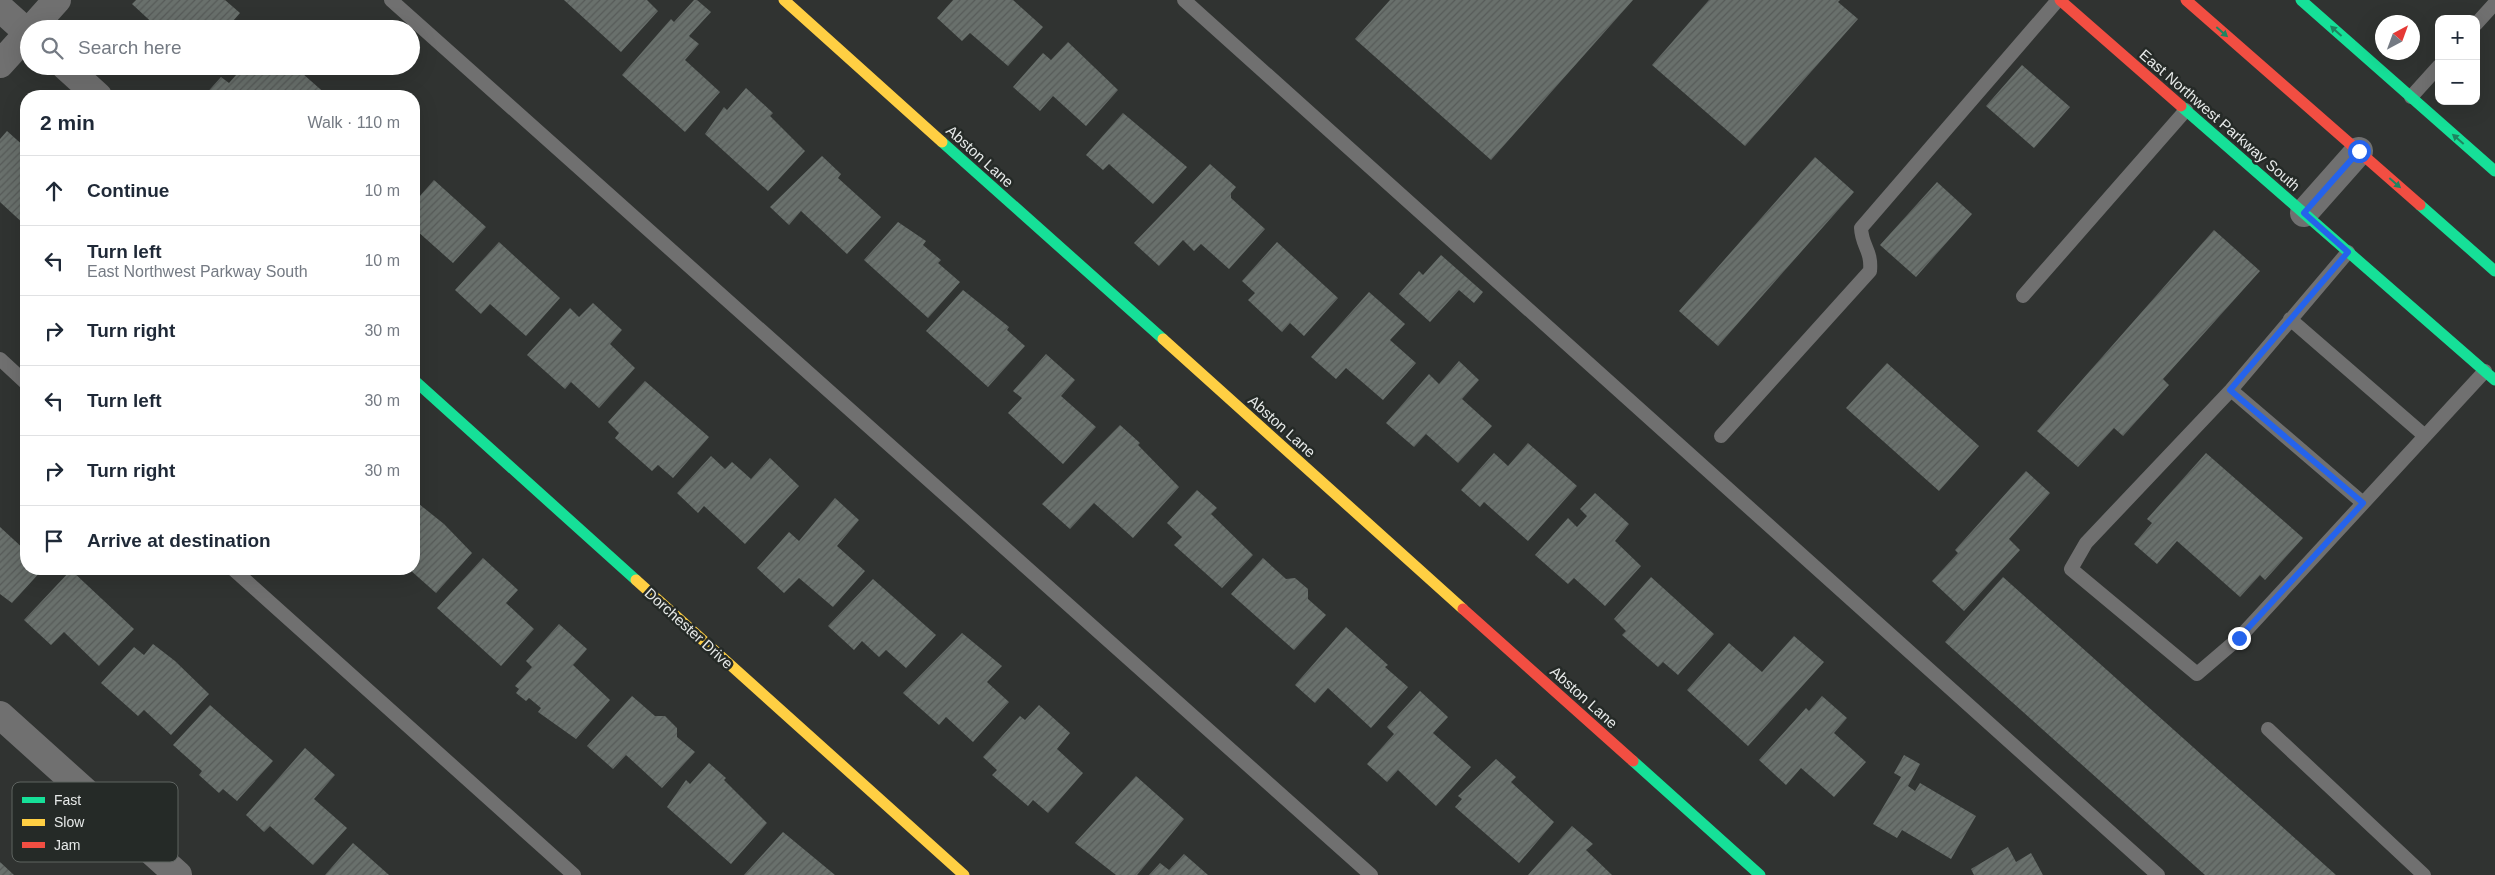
<!DOCTYPE html>
<meta charset="utf-8">
<style>
:root{--surface:#fff;--page:#f2f2f3;--text:#1f2937;--muted:#747a83;--line:#e0e1e3}
body{margin:0;font-family:Helvetica,sans-serif;background:var(--page);color:var(--text)}
.controls{position:absolute;right:15px;top:15px;display:grid;overflow:hidden;border-radius:10px;box-shadow:0 5px 20px #0002}
.controls button{width:45px;height:45px;display:grid;place-items:center;padding:0;border:0;border-bottom:1px solid var(--line);background:var(--surface);color:var(--text);font:25px sans-serif}
.compass{position:absolute;left:2375px;top:15px;width:45px;height:45px;border-radius:50%;background:var(--surface);box-shadow:0 5px 20px #0002;rotate:41deg}
.stop{position:absolute;width:15px;height:15px;margin:-11px;border:4px solid #2563eb;border-radius:50%;background:#fff}
.stop.end{background:#2563eb;border-color:#fff;box-shadow:0 1px 5px #0008}
.list{margin:0;padding:0;list-style:none}
h2{display:flex;justify-content:space-between;align-items:center;height:65px;margin:0;padding:0 20px;font-size:21px}
h2 small{font-size:16px;font-weight:400;color:var(--muted)}
.list li{display:grid;grid-template-columns:32px 1fr auto;gap:15px;align-items:center;box-sizing:border-box;height:70px;padding:0 20px;border-top:1px solid var(--line)}
.list b{display:block;font-size:19px;white-space:nowrap}
.list p{margin:0;font-size:16px;white-space:nowrap;color:var(--muted)}
.list em{font-size:16px;font-style:normal;color:var(--muted)}
.icon{flex:none;width:28px;height:28px;fill:none;stroke:currentColor;stroke-width:2;stroke-linecap:round;stroke-linejoin:round}
.map{position:relative;flex:none;width:2495px;height:875px;overflow:hidden}
.search{position:absolute;background:var(--surface);box-shadow:0 5px 20px #0002;left:20px;top:20px;width:400px;height:55px;display:flex;align-items:center;gap:12px;box-sizing:border-box;padding:0 18px;border-radius:28px;color:var(--muted);font-size:19px}
.panel{position:absolute;background:var(--surface);box-shadow:0 5px 20px #0002;left:20px;top:90px;width:400px;height:485px;border-radius:20px}
.map>svg:first-child{display:block}
.building{fill:url(#building-hatch)}
.lines{fill:none;stroke-linecap:round;stroke-linejoin:round}
.lane{stroke:#707070;stroke-width:14}
.street{stroke:#707070;stroke-width:28}
.fast{stroke:#16e098;stroke-width:11}
.slow{stroke:#ffcf43;stroke-width:11}
.jam{stroke:#f24e42;stroke-width:11}
.oneway{fill:#1e8560}
.route{stroke:#2563eb;stroke-width:6}
.labels{text-anchor:middle;dominant-baseline:central;stroke-width:5;stroke-linejoin:round;paint-order:stroke}
.street-label{font-size:15px;fill:#e7eae9;stroke:#252a27}
.key{fill:#252a27;stroke:#5f6461;stroke-width:1}
.key-label{font-size:14px;fill:#e7eae9}
</style>
<div class="map">
<svg width="2495" height="875" viewBox="0 0 2495 875">
<defs>
<pattern id="building-hatch" width="6" height="6" patternUnits="userSpaceOnUse" patternTransform="scale(1.25)"><rect width="6" height="6" fill="#69706c"/><path d="M-1 1l2-2M0 6l6-6M5 7l2-2" fill="none" stroke="#575b59"/></pattern>
</defs>
<rect width="100%" height="100%" fill="#303331"/>
<path class="building" d="M 136,0 L 225,0 L 240,13 L 226,29 L 159,29 L 132,4 Z
M 564,0 L 647,0 L 658,11 L 621,52 Z
M 694,0 L 697,0 L 711,12 L 689,36 L 699,44 L 685,60 L 720,92 L 685,132 L 622,75 L 671,19 L 674,22 Z
M 953,0 L 1013,0 L 1043,27 L 1008,66 L 970,33 L 962,41 L 937,18 Z
M 1390,0 L 1633,0 L 1491,160 L 1355,39 Z
M 1709,0 L 1840,0 L 1838,2 L 1858,19 L 1745,146 L 1652,65 Z
M 1068,42 L 1118,90 L 1086,126 L 1053,96 L 1040,111 L 1013,87 L 1043,53 L 1051,60 Z
M 2022,65 L 2070,107 L 2034,148 L 1986,106 Z
M 244,66 L 294,66 L 328,96 L 204,96 L 221,77 L 229,83 Z
M 746,88 L 773,113 L 770,116 L 805,151 L 768,191 L 705,134 L 724,107 L 727,110 Z
M 1123,113 L 1187,167 L 1153,204 L 1109,164 L 1103,170 L 1086,155 Z
M 7,131 L 26,148 L 26,226 L 0,202 L 0,139 Z
M 822,156 L 841,174 L 838,178 L 881,217 L 847,254 L 801,211 L 789,225 L 770,207 Z
M 1815,157 L 1854,192 L 1718,346 L 1679,311 Z
M 1210,164 L 1236,187 L 1231,193 L 1231,198 L 1265,229 L 1229,269 L 1201,244 L 1194,251 L 1183,240 L 1159,266 L 1134,243 Z
M 434,180 L 486,227 L 453,263 L 416,230 L 414,233 L 414,192 L 419,197 Z
M 1937,182 L 1972,214 L 1916,277 L 1880,245 Z
M 898,222 L 926,241 L 923,245 L 941,260 L 938,263 L 960,282 L 928,318 L 864,260 Z
M 2214,230 L 2260,271 L 2163,379 L 2169,385 L 2123,436 L 2114,428 L 2078,467 L 2037,431 Z
M 499,242 L 560,298 L 526,336 L 490,304 L 481,314 L 455,290 Z
M 1277,242 L 1338,298 L 1304,336 L 1290,323 L 1282,332 L 1248,300 L 1255,293 L 1242,281 Z
M 1441,255 L 1483,292 L 1474,303 L 1459,290 L 1430,322 L 1399,294 L 1419,271 L 1423,275 Z
M 963,290 L 1009,327 L 1007,330 L 1025,346 L 988,387 L 926,331 Z
M 1369,292 L 1405,324 L 1390,340 L 1416,363 L 1383,400 L 1346,368 L 1336,379 L 1311,357 Z
M 593,303 L 622,330 L 610,344 L 635,368 L 599,408 L 571,382 L 565,389 L 527,355 L 570,308 L 579,317 Z
M 1046,354 L 1075,380 L 1061,396 L 1096,427 L 1063,464 L 1008,413 L 1022,398 L 1013,391 Z
M 1459,361 L 1479,380 L 1462,399 L 1492,426 L 1458,463 L 1426,434 L 1414,447 L 1386,423 L 1429,374 L 1439,384 Z
M 1887,363 L 1979,446 L 1939,491 L 1846,408 Z
M 645,381 L 709,437 L 673,478 L 658,465 L 652,471 L 615,438 L 619,433 L 608,422 Z
M 1120,425 L 1140,443 L 1138,445 L 1179,487 L 1133,538 L 1094,503 L 1070,529 L 1042,504 Z
M 1528,443 L 1577,486 L 1528,541 L 1484,502 L 1480,507 L 1461,490 L 1494,453 L 1508,466 Z
M 2206,453 L 2303,538 L 2265,580 L 2260,575 L 2240,597 L 2177,541 L 2157,564 L 2134,544 L 2152,523 L 2147,519 Z
M 711,456 L 725,469 L 732,462 L 751,479 L 770,458 L 799,486 L 745,544 L 704,506 L 698,513 L 677,493 Z
M 2026,471 L 2050,493 L 2009,539 L 2020,550 L 1964,611 L 1932,581 L 1958,553 L 1955,550 Z
M 1197,490 L 1217,508 L 1211,514 L 1253,555 L 1222,588 L 1174,545 L 1182,537 L 1167,523 Z
M 1595,493 L 1629,524 L 1615,541 L 1641,566 L 1605,606 L 1574,578 L 1568,584 L 1535,555 L 1568,518 L 1577,527 L 1587,516 L 1580,509 Z
M 835,498 L 859,520 L 837,546 L 865,571 L 833,607 L 799,578 L 784,593 L 757,568 L 789,532 L 799,541 Z
M 414,500 L 444,524 L 472,553 L 436,593 L 409,569 L 414,569 Z
M 0,527 L 26,551 L 26,569 L 43,569 L 12,603 L 0,594 Z
M 483,558 L 518,590 L 506,603 L 534,629 L 501,666 L 437,608 Z
M 1263,558 L 1286,579 L 1295,578 L 1308,589 L 1308,599 L 1326,615 L 1294,650 L 1231,594 Z
M 71,570 L 134,629 L 99,666 L 64,632 L 51,645 L 24,620 Z
M 1651,577 L 1714,634 L 1678,675 L 1663,662 L 1658,667 L 1622,635 L 1626,631 L 1614,619 Z
M 2003,577 L 2336,875 L 2205,875 L 1945,642 Z
M 873,579 L 936,635 L 906,668 L 886,650 L 879,657 L 862,641 L 854,650 L 828,626 Z
M 559,624 L 587,649 L 573,665 L 610,700 L 576,739 L 538,712 L 541,708 L 529,698 L 526,701 L 516,693 L 519,689 L 515,686 L 532,667 L 526,661 Z
M 1346,627 L 1388,665 L 1385,667 L 1408,687 L 1371,728 L 1328,688 L 1315,703 L 1295,685 Z
M 962,633 L 1002,666 L 987,682 L 1009,702 L 973,742 L 946,717 L 939,725 L 903,693 Z
M 1794,636 L 1824,662 L 1748,746 L 1687,690 L 1729,643 L 1762,672 Z
M 153,644 L 175,661 L 209,694 L 171,735 L 144,710 L 138,716 L 101,683 L 134,647 L 144,655 Z
M 1420,691 L 1448,717 L 1433,733 L 1471,767 L 1436,806 L 1398,770 L 1387,782 L 1367,764 L 1394,734 L 1387,727 Z
M 632,696 L 655,716 L 665,716 L 677,728 L 677,737 L 695,752 L 662,788 L 626,755 L 613,769 L 587,746 Z
M 1822,696 L 1847,718 L 1834,733 L 1866,762 L 1834,797 L 1801,768 L 1786,785 L 1759,760 L 1806,708 L 1809,711 Z
M 210,705 L 273,761 L 237,801 L 223,789 L 219,793 L 199,775 L 202,771 L 173,745 Z
M 1039,705 L 1070,733 L 1057,749 L 1083,773 L 1048,813 L 1033,800 L 1028,806 L 992,775 L 997,770 L 983,757 L 1020,716 L 1025,720 Z
M 305,748 L 335,775 L 314,799 L 347,828 L 313,865 L 270,826 L 264,832 L 246,815 Z
M 1904,755 L 1920,764 L 1908,786 L 1915,791 L 1920,783 L 1976,816 L 1951,859 L 1902,830 L 1897,838 L 1873,824 L 1901,777 L 1894,773 Z
M 1496,759 L 1516,777 L 1511,782 L 1554,822 L 1519,863 L 1455,807 L 1462,799 L 1458,796 Z
M 709,763 L 726,778 L 724,780 L 767,823 L 731,864 L 667,807 L 686,780 L 690,784 Z
M 1136,776 L 1184,819 L 1137,875 L 1116,875 L 1075,843 Z
M 1572,826 L 1593,844 L 1586,850 L 1612,875 L 1528,875 Z
M 783,832 L 835,875 L 744,875 Z
M 353,843 L 389,875 L 325,875 Z
M 2008,847 L 2016,862 L 2031,853 L 2043,875 L 1974,875 L 1971,869 Z
M 1184,854 L 1208,875 L 1149,875 L 1160,863 L 1169,870 Z
M 0,862 L 14,875 L 0,875 Z"/>
<g class="lines">
<path class="lane" d="M 391,0 L 1371,875
M 1184,0 L 2158,875
M 2476,24 L 2495,3
M 2411,97 L 2439,66
M 2348,252 L 2231,390 L 2086,543 L 2071,569 L 2197,674 L 2239,638 L 2485,371
M 2023,296 L 2186,110
M 2290,319 L 2425,436
M 0,359 L 26,383
M 2231,390 L 2363,503
M 1721,436 L 1870,271 C 1872,250 1862,247 1861,228 L 2058,0
M 233,569 L 574,875
M 2268,729 L 2424,875"/>
<path class="street" d="M 0,8 L 29,34
M 31,29 L 57,0
M 0,64 L 29,32
M 65,66 L 98,96
M 2304,213 L 2359,151
M 0,715 L 178,875"/>
<path class="fast" d="M 2301,0 L 2495,171
M 2181,106 L 2495,380
M 942,142 L 1163,339
M 2420,205 L 2495,271
M 414,380 L 636,580
M 1633,761 L 1760,875"/>
<path class="slow" d="M 784,0 L 942,142
M 1163,339 L 1463,609
M 636,580 L 964,875"/>
<path class="jam" d="M 2060,0 L 2181,106
M 2186,0 L 2420,205
M 1463,609 L 1633,761"/>
</g>
<defs><path id="oneway-solid" d="M-6-.8H1V-3.2L6.5 0L1 3.2V.8H-6Z" transform="scale(1.25)"/></defs>
<g class="oneway">
<use href="#oneway-solid" transform="translate(2336 31) rotate(-138)"/>
<use href="#oneway-solid" transform="translate(2222 32) rotate(41)"/>
<use href="#oneway-solid" transform="translate(2458 139) rotate(-139)"/>
<use href="#oneway-solid" transform="translate(2395 183) rotate(41)"/>
</g>
<g class="lines">
<path class="route" d="M 2239,638 L 2363,503 L 2230,390 L 2348,252 L 2304,213 L 2359,151"/>
</g>
<g class="labels">
<g class="street-label">
<text transform="translate(2220 120) rotate(41)">East Northwest Parkway South</text>
<text transform="translate(980 156) rotate(42)">Abston Lane</text>
<text transform="translate(1282 426) rotate(42)">Abston Lane</text>
<text transform="translate(689 628) rotate(42)">Dorchester Drive</text>
<text transform="translate(1584 697) rotate(42)">Abston Lane</text>
</g>
</g>
<rect x="12" y="782" width="166" height="80" rx="8" class="key"/>
<rect x="22" y="797" width="23" height="6" fill="#16e098"/>
<rect x="22" y="819" width="23" height="7" fill="#ffcf43"/>
<rect x="22" y="842" width="23" height="6" fill="#f24e42"/>
<g class="key-label">
<text x="54" y="805">Fast</text>
<text x="54" y="827">Slow</text>
<text x="54" y="850">Jam</text>
</g>
</svg>
<div class="controls">
<button>+</button>
<button>−</button>
</div>
<svg class="compass" viewBox="-18 -18 36 36"><path d="M0-13l5 13h-10z" fill="#e53935"/><path d="M0 13l5-13h-10z" fill="#747a83"/></svg>
<div class="stop" style="left:2359px;top:151px"></div>
<div class="stop end" style="left:2239px;top:638px"></div>
<div class="search"><svg class="icon" aria-label="search" viewBox="0 0 24 24"><circle cx="10" cy="10" r="6"/><path d="M15 15l6 6"/></svg>Search here</div>
<section class="panel">
<h2>2 min<small>Walk · 110 m</small></h2>
<ul class="list">
<li><svg class="icon" aria-label="ahead" viewBox="0 0 24 24"><path d="M12 20V5M6 11l6-6 6 6"/></svg><div><b>Continue</b></div><em>10 m</em></li>
<li><svg class="icon" aria-label="left" viewBox="0 0 24 24"><path d="M17 20v-9H6M10 6l-5 5 5 5"/></svg><div><b>Turn left</b><p>East Northwest Parkway South</p></div><em>10 m</em></li>
<li><svg class="icon" aria-label="right" viewBox="0 0 24 24"><path d="M7 20v-9h11M14 6l5 5-5 5"/></svg><div><b>Turn right</b></div><em>30 m</em></li>
<li><svg class="icon" aria-label="left" viewBox="0 0 24 24"><path d="M17 20v-9H6M10 6l-5 5 5 5"/></svg><div><b>Turn left</b></div><em>30 m</em></li>
<li><svg class="icon" aria-label="right" viewBox="0 0 24 24"><path d="M7 20v-9h11M14 6l5 5-5 5"/></svg><div><b>Turn right</b></div><em>30 m</em></li>
<li><svg class="icon" aria-label="arrive" viewBox="0 0 24 24"><path d="M6 21V4h12l-3 4 3 4H6"/></svg><div><b>Arrive at destination</b></div></li>
</ul>
</section>
</div>
